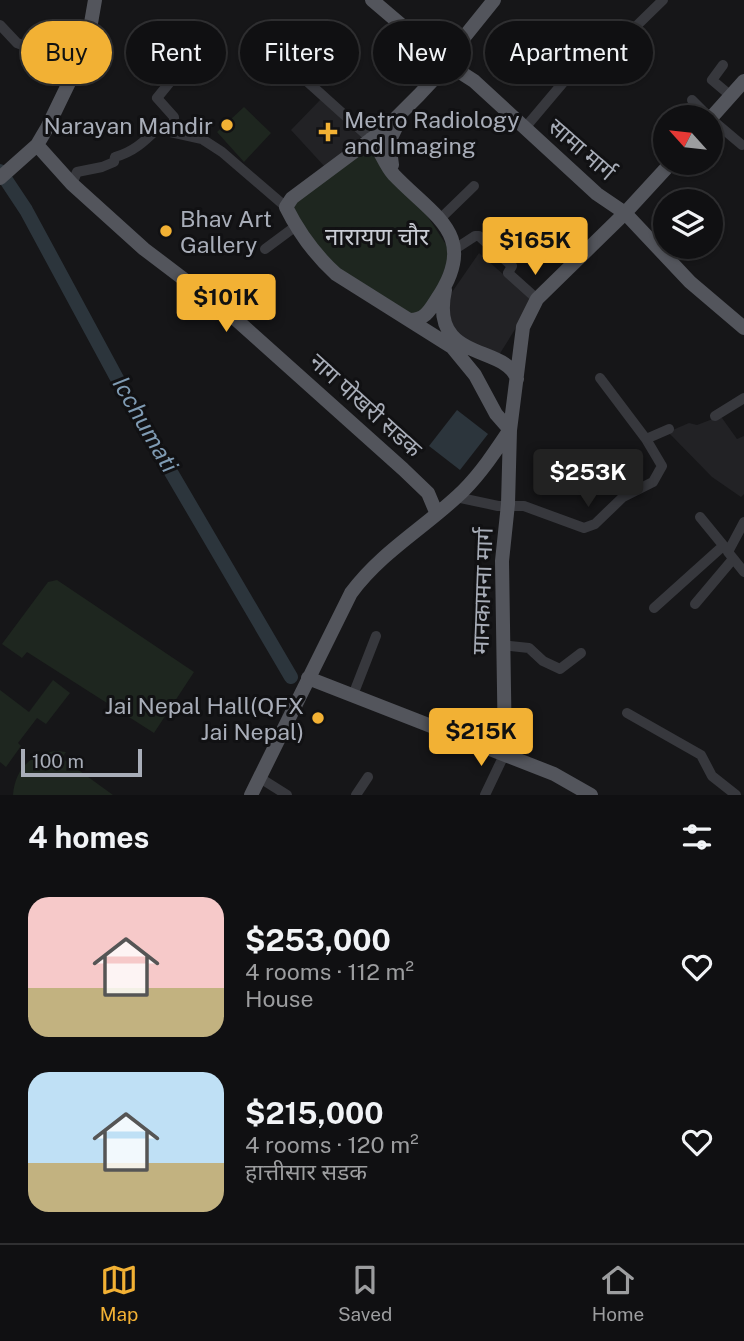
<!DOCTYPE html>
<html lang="en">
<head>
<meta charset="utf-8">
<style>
	:root { --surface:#101012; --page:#1e1e20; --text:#f1f3f6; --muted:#9c9d9f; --line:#303032; --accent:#f2b134 }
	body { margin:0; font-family:"Public Sans","Noto Sans Devanagari",sans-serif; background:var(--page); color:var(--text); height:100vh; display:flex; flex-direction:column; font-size:26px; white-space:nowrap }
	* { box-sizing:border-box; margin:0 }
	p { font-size:23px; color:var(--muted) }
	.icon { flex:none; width:38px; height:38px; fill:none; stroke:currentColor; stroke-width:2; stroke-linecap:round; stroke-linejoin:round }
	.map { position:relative; height:795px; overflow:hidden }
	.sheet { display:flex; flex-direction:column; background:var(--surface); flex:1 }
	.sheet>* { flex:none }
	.hud { position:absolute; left:21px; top:21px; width:704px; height:63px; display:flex; gap:14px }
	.needle { width:46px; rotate:297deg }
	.fabs { position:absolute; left:653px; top:105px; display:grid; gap:14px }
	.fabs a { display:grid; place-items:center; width:70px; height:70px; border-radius:50%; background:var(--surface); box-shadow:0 2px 5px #0004,0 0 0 2px var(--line); font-size:35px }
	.scale { position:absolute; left:21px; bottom:18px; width:121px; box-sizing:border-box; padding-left:7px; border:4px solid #a8adb8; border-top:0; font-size:19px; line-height:24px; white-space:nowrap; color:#a8adb8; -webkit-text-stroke:5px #111113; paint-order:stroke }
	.price { position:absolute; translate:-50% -60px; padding:0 16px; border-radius:7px; background:var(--accent); color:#111; font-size:23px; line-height:46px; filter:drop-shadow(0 2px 4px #0008) }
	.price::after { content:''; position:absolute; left:50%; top:42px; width:21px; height:16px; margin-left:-10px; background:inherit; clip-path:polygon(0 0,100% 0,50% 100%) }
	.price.selected { background:#222; color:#fff }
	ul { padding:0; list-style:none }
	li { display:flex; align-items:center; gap:21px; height:175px; padding:0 28px }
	li span { display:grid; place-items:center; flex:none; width:196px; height:140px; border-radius:21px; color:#555 }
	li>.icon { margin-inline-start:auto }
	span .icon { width:84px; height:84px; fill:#fffc; stroke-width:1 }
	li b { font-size:30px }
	h2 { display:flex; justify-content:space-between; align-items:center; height:84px; padding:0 28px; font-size:30px }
	.pill { padding:0 24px; border-radius:32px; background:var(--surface); box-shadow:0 2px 5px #0004,0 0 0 2px var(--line); font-size:24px; line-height:63px }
	.pill.selected { background:var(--accent); color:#111 }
	.dock { display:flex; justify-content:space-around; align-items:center; height:98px; border-top:2px solid var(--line); background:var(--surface); font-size:19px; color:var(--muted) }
	.dock a { display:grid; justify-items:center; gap:4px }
	.dock .selected { color:var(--accent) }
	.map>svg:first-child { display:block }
	.built { fill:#222225 }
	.green { fill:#1e261f }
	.water { fill:#2c353c }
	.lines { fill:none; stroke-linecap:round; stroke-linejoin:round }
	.river { stroke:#2c353c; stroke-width:14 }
	.minor { stroke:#37383d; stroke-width:10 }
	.major { stroke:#53555c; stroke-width:14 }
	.poi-dot { fill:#f2b134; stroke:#111113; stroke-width:2.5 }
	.labels { text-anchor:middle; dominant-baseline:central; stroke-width:6; stroke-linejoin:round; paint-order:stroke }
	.poi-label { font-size:23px; fill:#a8adb8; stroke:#111113; text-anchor:start }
	.street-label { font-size:23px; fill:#a8adb8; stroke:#111113 }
	.neighbourhood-label { font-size:24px; fill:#c9ccd4; stroke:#111113 }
	.water-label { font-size:24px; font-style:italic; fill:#7f9bb3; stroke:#111113 }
</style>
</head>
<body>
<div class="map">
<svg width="744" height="795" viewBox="0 0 744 795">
	<rect width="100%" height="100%" fill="#161618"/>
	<path class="built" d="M323,97l42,37 -40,33 -34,-37z
		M479,253l51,45 -6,17 -25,40 -42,-20 -10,-26 3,-14z
		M718,417l4,1 15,21 7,-3v58l-3,3 -29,-20 -44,-45 21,-9 8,2z"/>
	<path class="green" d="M244,107l27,26 -27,29 -27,-30z
		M367,146l59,68 21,32 1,15 -17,42 -14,15 -85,-52 -33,-44 -5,-15 1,-4z
		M57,580l137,92 -40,61 -127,-81 -5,6 -20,-14 46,-62z
		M53,680l17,13 -24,31 -9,-6 -19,25 3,3 -15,21 -6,-5v-72l29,22z
		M57,751l9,1 -4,6 51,37h-100c2,-26 18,-42 44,-44z"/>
	<path class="water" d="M457,410l31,24 -28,36 -31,-24z"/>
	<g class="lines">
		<path class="river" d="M0,171l26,39 101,187 164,280"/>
		<path class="minor" d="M0,25l17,18 60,23
			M260,39l111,100
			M723,65l-11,15 19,16
			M692,100l17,17
			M710,118l32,27
			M524,129l70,-83h16l14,-8 39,-38
			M175,132l-1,-15 -17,-19 39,-48
			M72,184l5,-12 25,-5 12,-5 1,-5c18,-5 29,-15 42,-28l45,10 20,13 64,55
			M440,219l34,-33
			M265,249l31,-23
			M455,249l20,-13h4l33,30 -4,7 29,26
			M715,416l29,-18
			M646,439l23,-10
			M456,497l42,9h26l60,22 11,-4 28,-27 30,-15 9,-16 -16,-27 -46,-61
			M700,517l27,33
			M744,522l-16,30 16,20
			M695,604l38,-45
			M654,608l69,-62
			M502,645l27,3 14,13 17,8 21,-16
			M353,695l23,-59
			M627,713l74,42 11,21 24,19
			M260,778l27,17
			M356,795l12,-18
			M485,795l20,-42"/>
		<path class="major" d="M372,0l74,63 28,18 123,113 28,19 65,69 54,46
			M494,0l-37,46 -24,34 -14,15 -33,33 -94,70 -6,9c13,26 29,48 50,67l116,73 23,28 21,39 14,16
			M710,119l34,-38
			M371,139c10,11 13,25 23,36 40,42 86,60 43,124 -7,11 -12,21 -27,21
			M37,145l35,39 72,65 87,66 172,154 25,24 8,19
			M392,165l-3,-23 10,-21
			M0,178l37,-33 10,-17 30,-62 14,-43 4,-23
			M445,290c-16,73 61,54 72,89
			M308,678l246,96 37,21
			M505,753l-3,-192 6,-57 2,-74 13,-103 14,-28 88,-86 46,-50
			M251,795l100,-202c31,-42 75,-66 112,-102 18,-18 32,-39 46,-60"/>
	</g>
	<g class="poi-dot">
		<circle cx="227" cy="125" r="7"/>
		<path d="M324.5 121.5h7v7h7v7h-7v7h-7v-7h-7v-7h7z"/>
		<circle cx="166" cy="231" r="7"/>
		<circle cx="318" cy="718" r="7"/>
	</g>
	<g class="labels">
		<g class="poi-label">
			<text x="344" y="119">Metro Radiology<tspan x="344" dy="26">and Imaging</tspan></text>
			<text x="213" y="125" text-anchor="end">Narayan Mandir</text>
			<text x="180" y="218">Bhav Art<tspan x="180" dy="26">Gallery</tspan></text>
			<text x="304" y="705" text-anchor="end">Jai Nepal Hall(QFX<tspan x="304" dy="26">Jai Nepal)</tspan></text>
		</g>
		<g class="street-label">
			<text transform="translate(582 149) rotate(41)">सामा मार्ग</text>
			<text transform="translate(366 405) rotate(42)">नाग पोखरी सडक</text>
			<text transform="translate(482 591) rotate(-88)">मानकामना मार्ग</text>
		</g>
		<g class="neighbourhood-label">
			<text x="377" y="236">नारायण चौर</text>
		</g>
		<g class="water-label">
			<text transform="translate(146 424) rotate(60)">Icchumati</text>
		</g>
	</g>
</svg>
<div class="fabs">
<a><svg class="needle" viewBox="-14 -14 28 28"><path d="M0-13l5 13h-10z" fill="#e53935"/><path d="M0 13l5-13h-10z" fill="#9c9d9f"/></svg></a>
<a><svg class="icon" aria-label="layers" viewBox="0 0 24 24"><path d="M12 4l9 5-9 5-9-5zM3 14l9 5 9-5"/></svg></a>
</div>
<div class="scale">100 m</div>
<b class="price" style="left:535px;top:277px">$165K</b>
<b class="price" style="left:226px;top:334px">$101K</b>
<b class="price selected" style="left:588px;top:509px">$253K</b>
<b class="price" style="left:481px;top:768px">$215K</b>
<div class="hud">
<a class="pill selected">Buy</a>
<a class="pill">Rent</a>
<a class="pill">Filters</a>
<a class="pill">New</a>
<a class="pill">Apartment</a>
</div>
</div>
<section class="sheet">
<h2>4 homes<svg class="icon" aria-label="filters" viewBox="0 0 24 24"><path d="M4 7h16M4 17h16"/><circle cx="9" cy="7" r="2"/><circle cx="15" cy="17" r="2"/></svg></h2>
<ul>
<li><span style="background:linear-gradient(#f6c9c9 65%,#c2b280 0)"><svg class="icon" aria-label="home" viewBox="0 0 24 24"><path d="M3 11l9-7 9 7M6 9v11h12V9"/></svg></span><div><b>$253,000</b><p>4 rooms · 112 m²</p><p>House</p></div><svg class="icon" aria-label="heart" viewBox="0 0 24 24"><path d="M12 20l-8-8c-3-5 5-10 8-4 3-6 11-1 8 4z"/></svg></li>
<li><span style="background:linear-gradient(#bfe0f5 65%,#c2b280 0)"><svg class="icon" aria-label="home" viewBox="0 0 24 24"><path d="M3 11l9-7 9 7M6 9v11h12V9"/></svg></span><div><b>$215,000</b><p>4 rooms · 120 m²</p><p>हात्तीसार सडक</p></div><svg class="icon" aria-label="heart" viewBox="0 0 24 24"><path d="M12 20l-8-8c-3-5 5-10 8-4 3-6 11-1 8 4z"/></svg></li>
</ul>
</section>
<nav class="dock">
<a class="selected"><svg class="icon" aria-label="map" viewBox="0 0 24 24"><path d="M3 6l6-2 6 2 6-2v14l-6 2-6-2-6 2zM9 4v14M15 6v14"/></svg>Map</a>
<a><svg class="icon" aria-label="saved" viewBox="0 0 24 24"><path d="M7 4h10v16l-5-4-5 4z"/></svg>Saved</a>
<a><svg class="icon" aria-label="home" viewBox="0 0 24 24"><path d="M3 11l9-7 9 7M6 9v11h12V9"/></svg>Home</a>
</nav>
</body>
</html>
